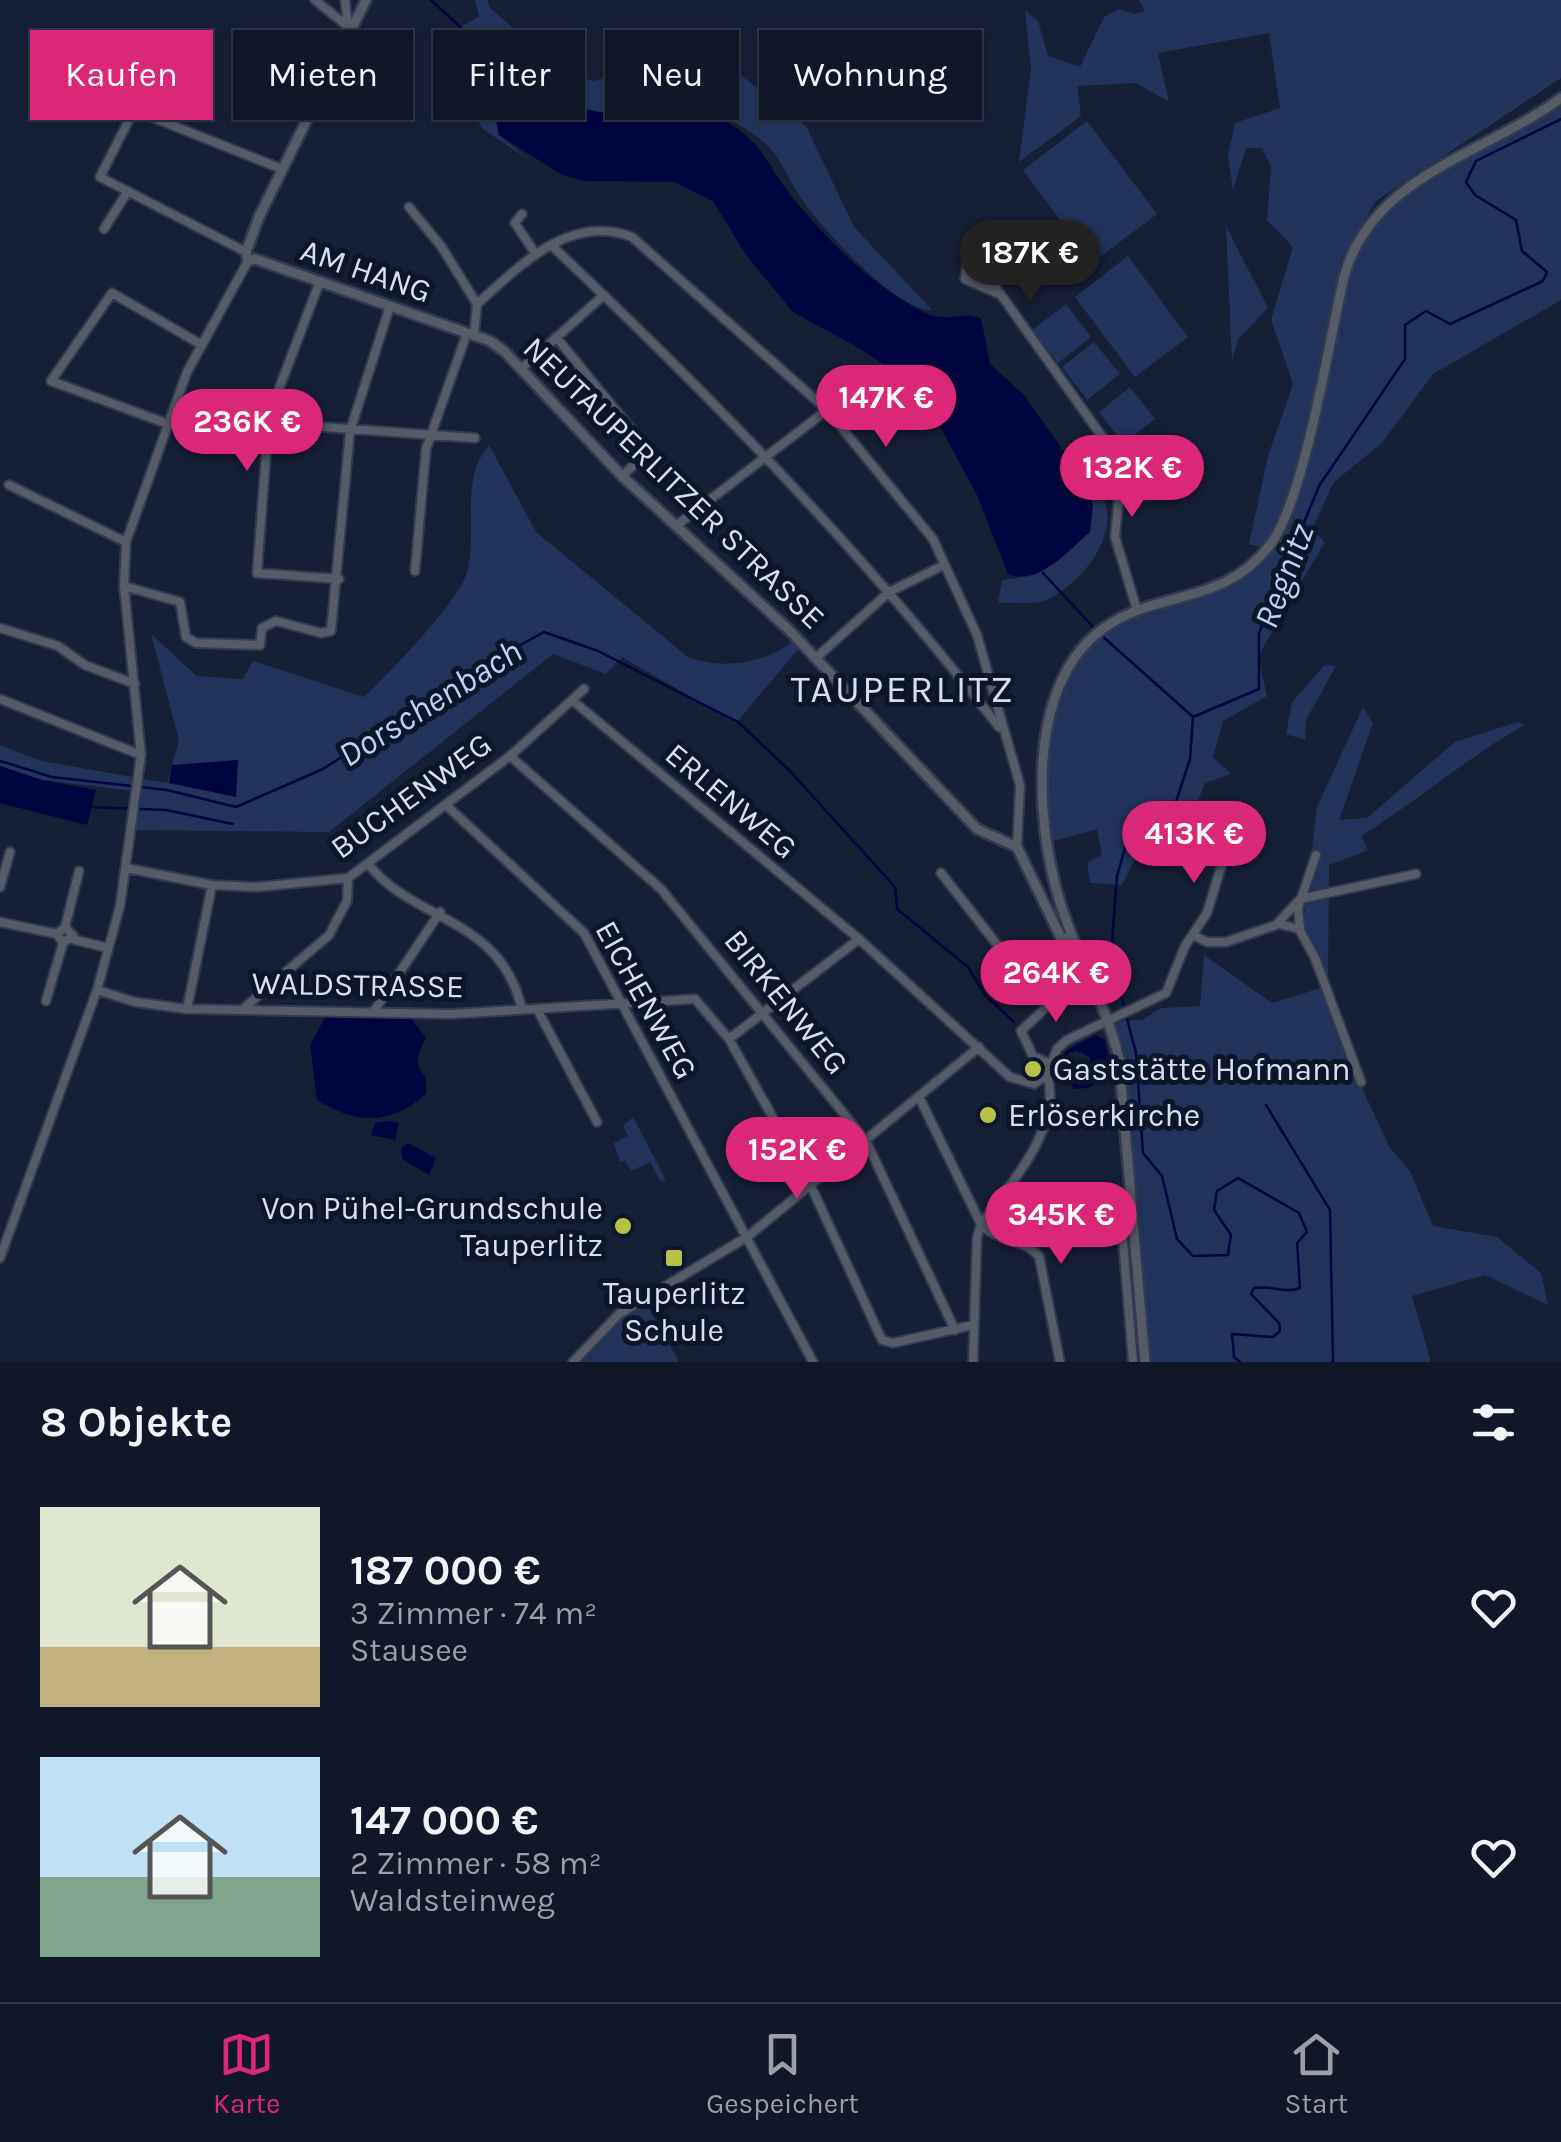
<!DOCTYPE html>
<html lang="de">
<head>
<meta charset="utf-8">
<style>
	:root { --surface:#101728; --page:#1e2434; --text:#f1f3f6; --muted:#9c9fa8; --line:#303645; --accent:#db2777 }
	body { margin:0; font-family:Karla,sans-serif; background:var(--page); color:var(--text); height:100vh; display:flex; flex-direction:column; font-size:38px; white-space:nowrap }
	* { box-sizing:border-box; margin:0 }
	p { font-size:32px; color:var(--muted) }
	.icon { flex:none; width:55px; height:55px; fill:none; stroke:currentColor; stroke-width:2; stroke-linecap:round; stroke-linejoin:round }
	.map { position:relative; height:1362px; overflow:hidden }
	.details { display:flex; flex-direction:column; background:var(--surface); flex:1 }
	.details>* { flex:none }
	.hud { position:absolute; left:30px; top:30px; width:1000px; height:90px; display:flex; gap:20px }
	.price { position:absolute; translate:-50% -85px; padding:0 22px; border-radius:35px; background:var(--accent); color:#fff; font-size:32px; line-height:65px; filter:drop-shadow(0 2px 5px #0008) }
	.price::after { content:''; position:absolute; left:50%; top:60px; width:30px; height:22px; margin-left:-15px; background:inherit; clip-path:polygon(0 0,100% 0,50% 100%) }
	.price.selected { background:#222; color:#fff }
	ul { padding:0; list-style:none }
	li { display:flex; align-items:center; gap:30px; height:250px; padding:0 40px }
	li span { display:grid; place-items:center; flex:none; width:280px; height:200px; border-radius:0px; color:#555 }
	li>.icon { margin-inline-start:auto }
	span .icon { width:120px; height:120px; fill:#fffc; stroke-width:1 }
	li b { font-size:42px }
	h2 { display:flex; justify-content:space-between; align-items:center; height:120px; padding:0 40px; font-size:42px }
	.pill { padding:0 35px; border-radius:0px; background:var(--surface); box-shadow:0 2px 8px #0004,0 0 0 2px var(--line); font-size:35px; line-height:90px }
	.pill.selected { background:var(--accent); color:#fff }
	.menu { display:flex; justify-content:space-around; align-items:center; height:140px; border-top:2px solid var(--line); background:var(--surface); font-size:28px; color:var(--muted) }
	.menu a { display:grid; justify-items:center; gap:5px }
	.menu .selected { color:var(--accent) }
	.map>svg:first-child { display:block }
	.green { fill:#21335b }
	.water { fill:#00053f; fill-rule:evenodd }
	.lines { fill:none; stroke-linecap:round; stroke-linejoin:round }
	.stream { stroke:#00053f; stroke-width:2.5 }
	.minor-casing { stroke:#303a50; stroke-width:12 }
	.tertiary-casing { stroke:#303a50; stroke-width:14 }
	.minor { stroke:#555b67; stroke-width:8 }
	.tertiary { stroke:#555b67; stroke-width:9 }
	.poi-dot { fill:#b7c148; stroke:#0c162b; stroke-width:4 }
	.labels { text-anchor:middle; dominant-baseline:central; stroke-width:10; stroke-linejoin:round; paint-order:stroke }
	.street-label { font-size:32px; fill:#d8e0ef; stroke:#0c162b }
	.poi-label { font-size:32px; fill:#d8e0ef; stroke:#0c162b; text-anchor:start }
	.water-label { font-size:35px; font-style:italic; fill:#bed1f5; stroke:#0c162b }
	.quarter-label { font-size:38px; letter-spacing:2.5px; fill:#d8e0ef; stroke:#0c162b }
</style>
</head>
<body>
<div class="map">
<svg width="1561" height="1362" viewBox="0 0 1561 1362">
	<rect width="100%" height="100%" fill="#151f36"/>
	<path class="green" d="M475,0h12l3,8 78,67 26,6 82,-22 53,7 77,60 48,101 78,83c-36,1 -109,-81 -129,-109 -12,-17 -20,-39 -34,-54 -16,-17 -46,-31 -67,-39l-3,-16 -19,13 -80,7 -27,-7 -42,-28 -8,8 5,14 -6,7 -15,4 -8,25 33,27 -49,-33 -34,-49 3,-49 27,-14z
		M1139,0h422v78l-185,123 -34,58 -34,161 4,10c14,-59 24,-148 56,-200 29,-45 144,-96 193,-124v194l-128,74 -51,69 -48,39 -22,47 13,13 -67,114 9,40 -44,25 -10,36 18,17 -26,9 -19,47 -37,1 -27,54 -32,-2 -3,-21 15,-7 -5,-26 -47,13c-7,-71 -21,-176 55,-218 17,-9 40,-13 59,-19 36,-12 73,-26 98,-57l-13,-4 19,-88 25,-72 -22,-64 22,-73 -26,-27 4,-53 -9,-19h-16l-13,42 -5,-35 7,-32 45,-15 -11,-75 -111,20 11,49 -33,-19 -59,3 4,30 -62,46 12,-93 -6,-59 13,11 10,35 32,11 24,-50 15,-8 15,5 11,-3z
		M1087,121l70,93 -65,49 -69,-93z
		M1226,226l42,82 -30,31 -6,22z
		M1128,256l60,81 -53,40 -60,-80z
		M1066,304l25,33 -33,26 -26,-33z
		M1094,342l26,32 -33,26 -25,-33z
		M1130,387l25,32 -32,25 -24,-32z
		M489,445l47,87 152,125c33,13 79,7 107,-18l6,7 -65,77 -114,-66 -16,17 -53,-20 -224,178 -201,-2 5,-39 -91,-11 -42,-14v-21l42,16 125,22 12,-43 -28,-106 46,42 46,3 10,-18 111,36c24,-23 95,-95 103,-125 11,-43 -8,-92 22,-127z
		M1159,452l21,16 -2,14 -33,-20z
		M1082,477c56,31 9,103 -36,123 -12,5 -34,2 -48,3l4,-23 16,-2 70,-92z
		M1325,665l11,1 -30,54 -1,20 -19,-6 6,-32z
		M1363,707l10,16 -34,97 28,-2 88,-76 63,-20 6,3c-57,33 -107,76 -163,111l7,14 -39,15 -1,120 -3,2 36,99 29,62 20,23 23,55 64,11 44,36 7,32 -63,-30 -73,21 19,66h-282l-34,-341 27,-1 19,-12 39,-2 4,-51 68,48 52,-16 -21,-61 14,-119z
		M633,1117l33,63 -5,2 -11,-20 -19,9 -6,-11 -5,2 -6,-19 14,-7 -5,-10z
		M646,1302l33,60h-100l39,-42z"/>
	<path class="water" d="M531,77c21,16 41,32 68,35 36,4 79,-14 114,3 51,23 52,50 83,87 36,43 77,84 127,110 23,12 37,-1 58,6l9,46 34,31 64,91 5,19 -3,27c-21,18 -52,55 -82,42l-31,-79 -57,-105 -61,-42 -66,-36 -47,-57 -33,-54 -39,-19 -90,-1 -22,-6 -63,-40 -3,-15 32,-21 -5,-14z
		M238,760l-2,37 -67,-14 3,-18z
		M0,766l42,14 54,10 -9,35 -87,-22z
		M327,1014l82,2 17,22c-8,16 -14,25 0,40v16c-36,31 -68,31 -109,6l-7,-55z
		M1096,1035l9,5 5,26 -4,12 -19,10 -13,1c-25,-35 -11,-38 22,-54zM1077,1051l13,6 1,12 -11,9 -10,-2 -5,-13 4,-10z
		M389,1121l10,2 -4,17 -24,-5 4,-12z
		M408,1143l28,15 -7,17 -27,-16 -1,-10z"/>
	<g class="lines">
		<path class="stream" d="M431,0l95,87
			M1043,573l52,56
			M1101,635l91,81
			M0,761l52,16 115,13 69,17 87,-38 152,-99 69,-38 54,19 140,71 51,48 106,117 2,22 71,58 17,28 29,27
			M89,807l77,3 67,14
			M1266,1105l64,105 3,152
			M1240,1362l-6,-5 -2,-23 41,3 7,-6 -1,-8 -28,-29 3,-6c16,-3 31,6 46,0l-3,-45 10,-11 -8,-19 -61,-35 -21,13 -3,19 17,25 -3,20 -35,1 -16,-17 -15,-63 -19,-23 -7,-100 -25,-96 6,-81 13,-45 42,-17 18,-55 3,-42 66,-28v-56l60,-147 86,-127v-34l21,-14 24,13 93,-43 4,-9 -25,-21 -6,-31 -41,-25 -9,-13 10,-21 85,-42"/>
		<defs>
			<path id="minor" d="M315,0l36,29
				M345,0l3,26
				M409,207l32,39 36,58
				M522,214l-7,9 20,30
				M104,229l22,-35
				M551,245c160,151 313,308 448,482
				M246,252l-146,-75 34,-67 148,59
				M320,281l-51,134 -12,158 82,6
				M997,293l-32,-14 2,-14 12,-1 139,195 3,16 -6,62 22,73
				M474,335l3,-31c43,-38 92,-91 155,-67l195,173 106,129 44,96 43,150 -3,62
				M556,337l93,114 -27,25
				M521,369l83,-74
				M171,416l304,22
				M168,424l-117,-43 61,-88 90,52
				M9,485l117,57
				M677,525l150,-115
				M415,571l11,-122 41,-116
				M124,586l56,16 6,35 10,6 64,2 2,-17 14,-7 45,12 10,-2 19,-200 40,-125
				M0,628l58,18 27,19 50,19
				M816,658l73,-66 53,-26
				M0,699l141,56
				M572,700l287,239 151,138 24,7 13,-10
				M510,756l151,133 205,252 89,189
				M446,805l138,128 229,429
				M369,865c45,57 133,52 153,145
				M126,868l86,17 45,2 91,-9 162,-122 74,-67
				M941,873l87,111 20,4 41,-11
				M0,887l10,-35
				M0,922l57,12 6,9 10,-8 -8,-8 -8,7
				M1280,924l19,5 16,29 46,124
				M65,927l14,-56
				M1300,928l-2,-20 18,-53
				M1193,935l14,7h19l50,-17 24,-26 116,-25
				M72,939l36,9
				M97,990l38,12 52,7 264,5 244,-15 34,40 81,145 72,156 11,3 80,-18
				M46,1001l17,-58
				M244,1008l85,-73 18,-34 1,-23
				M187,1009l25,-124
				M537,1009l60,113
				M374,1011l66,-99
				M729,1039l130,-100
				M1052,1065l-19,-9 -12,-25 49,-46
				M1047,1074l10,-25 10,-9 99,-47 19,-47 22,-33 18,-59
				M920,1099l61,125c16,18 41,14 58,32l21,106
				M1132,1216l-10,13 11,133
				M0,1258l97,-268 23,-84 21,-151 -17,-169 2,-44 61,-170 61,-111
				M573,1362l46,-48 128,-77 232,-190
				M973,1362l4,-124 4,-14c29,-41 82,-95 66,-150"/>
			<path id="tertiary" d="M366,0l-107,217 -13,35 2,9 7,-2 235,82 14,10 118,125 167,154 188,199 40,18 44,91h11
				M1145,1362l-26,-304c-13,-54 -43,-103 -59,-156 -26,-83 -34,-226 50,-278 54,-34 115,-20 160,-79 35,-46 59,-205 74,-268 28,-102 140,-122 217,-179"/>
		</defs>
		<use href="#minor" class="minor-casing"/>
		<use href="#tertiary" class="tertiary-casing"/>
		<use href="#minor" class="minor"/>
		<use href="#tertiary" class="tertiary"/>
	</g>
	<g class="poi-dot">
		<circle cx="1033" cy="1069" r="10"/>
		<circle cx="988" cy="1115" r="10"/>
		<circle cx="623" cy="1226" r="10"/>
		<rect x="664" y="1248" width="20" height="20" rx="5"/>
	</g>
	<g class="labels">
		<g class="street-label">
			<text transform="translate(366 271) rotate(19)">AM HANG</text>
			<text transform="translate(674 483) rotate(44)">NEUTAUPERLITZER STRASSE</text>
			<text transform="translate(411 796) rotate(-36)">BUCHENWEG</text>
			<text transform="translate(731 801) rotate(40)">ERLENWEG</text>
			<text transform="translate(358 985) rotate(1)">WALDSTRASSE</text>
			<text transform="translate(646 1000) rotate(61)">EICHENWEG</text>
			<text transform="translate(786 1002) rotate(51)">BIRKENWEG</text>
		</g>
		<g class="poi-label">
			<text x="1053" y="1069">Gaststätte Hofmann</text>
			<text x="1008" y="1115">Erlöserkirche</text>
			<text x="603" y="1208" text-anchor="end">Von Pühel-Grundschule<tspan x="603" dy="37">Tauperlitz</tspan></text>
			<text x="674" y="1293" text-anchor="middle">Tauperlitz<tspan x="674" dy="37">Schule</tspan></text>
		</g>
		<g class="water-label">
			<text transform="translate(1284 576) rotate(-69)">Regnitz</text>
			<text transform="translate(430 703) rotate(-32)">Dorschenbach</text>
		</g>
		<g class="quarter-label">
			<text x="903" y="689">TAUPERLITZ</text>
		</g>
	</g>
</svg>
<b class="price selected" style="left:1030px;top:305px">187K €</b>
<b class="price" style="left:886px;top:450px">147K €</b>
<b class="price" style="left:247px;top:474px">236K €</b>
<b class="price" style="left:1132px;top:520px">132K €</b>
<b class="price" style="left:1194px;top:886px">413K €</b>
<b class="price" style="left:1056px;top:1025px">264K €</b>
<b class="price" style="left:797px;top:1202px">152K €</b>
<b class="price" style="left:1061px;top:1267px">345K €</b>
<div class="hud">
<a class="pill selected">Kaufen</a>
<a class="pill">Mieten</a>
<a class="pill">Filter</a>
<a class="pill">Neu</a>
<a class="pill">Wohnung</a>
</div>
</div>
<section class="details">
<h2>8 Objekte<svg class="icon" aria-label="filters" viewBox="0 0 24 24"><path d="M4 7h16M4 17h16"/><circle cx="9" cy="7" r="2"/><circle cx="15" cy="17" r="2"/></svg></h2>
<ul>
<li><span style="background:linear-gradient(#dfe7d0 70%,#c2b280 0)"><svg class="icon" aria-label="home" viewBox="0 0 24 24"><path d="M3 11l9-7 9 7M6 9v11h12V9"/></svg></span><div><b>187 000 €</b><p>3 Zimmer · 74 m²</p><p>Stausee</p></div><svg class="icon" aria-label="heart" viewBox="0 0 24 24"><path d="M12 20l-8-8c-3-5 5-10 8-4 3-6 11-1 8 4z"/></svg></li>
<li><span style="background:linear-gradient(#bfe0f5 60%,#7fa58c 0)"><svg class="icon" aria-label="home" viewBox="0 0 24 24"><path d="M3 11l9-7 9 7M6 9v11h12V9"/></svg></span><div><b>147 000 €</b><p>2 Zimmer · 58 m²</p><p>Waldsteinweg</p></div><svg class="icon" aria-label="heart" viewBox="0 0 24 24"><path d="M12 20l-8-8c-3-5 5-10 8-4 3-6 11-1 8 4z"/></svg></li>
</ul>
</section>
<nav class="menu">
<a class="selected"><svg class="icon" aria-label="map" viewBox="0 0 24 24"><path d="M3 6l6-2 6 2 6-2v14l-6 2-6-2-6 2zM9 4v14M15 6v14"/></svg>Karte</a>
<a><svg class="icon" aria-label="saved" viewBox="0 0 24 24"><path d="M7 4h10v16l-5-4-5 4z"/></svg>Gespeichert</a>
<a><svg class="icon" aria-label="home" viewBox="0 0 24 24"><path d="M3 11l9-7 9 7M6 9v11h12V9"/></svg>Start</a>
</nav>
</body>
</html>
